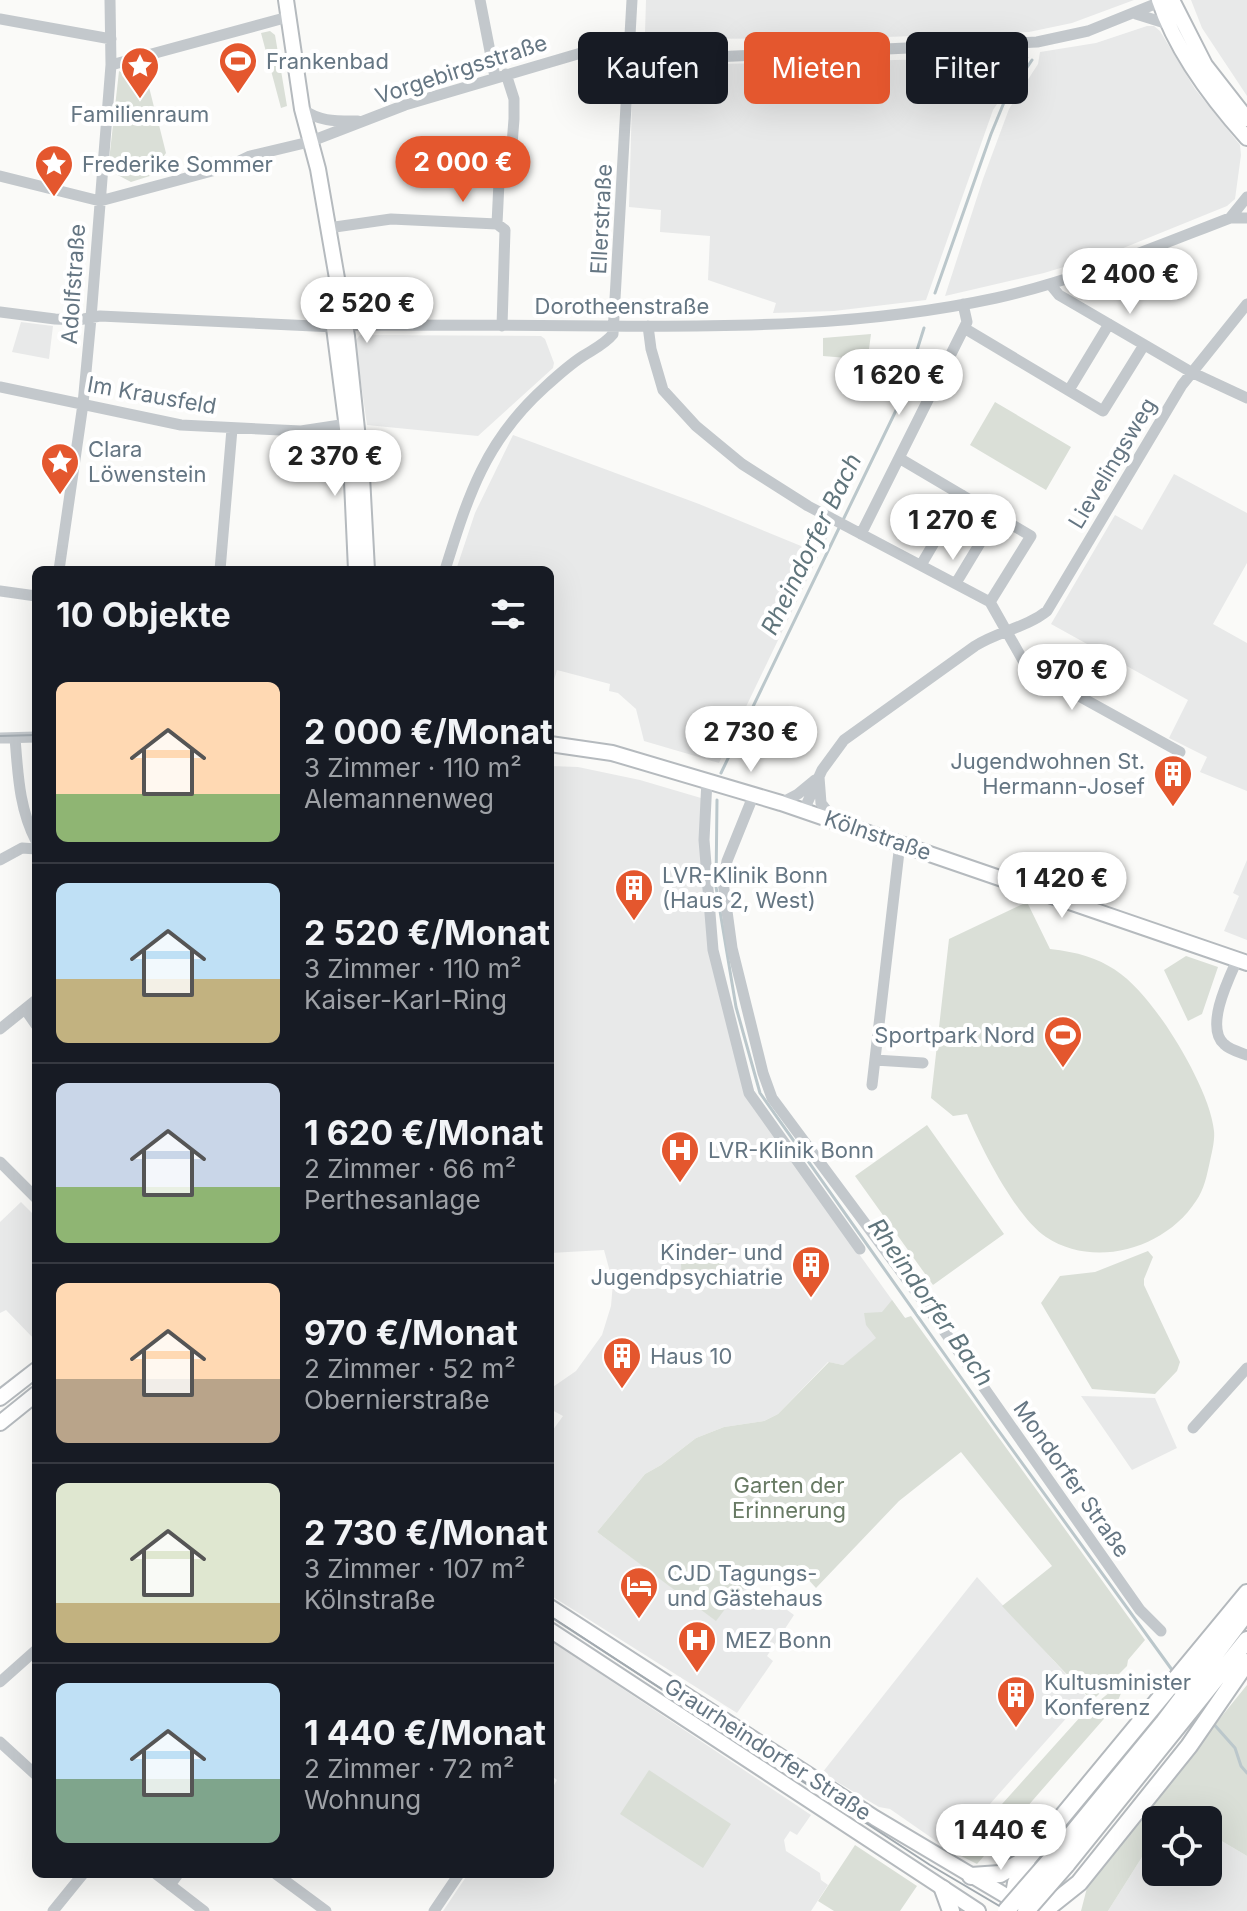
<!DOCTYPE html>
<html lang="de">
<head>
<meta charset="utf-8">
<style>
	:root { --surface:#171b24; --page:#20242c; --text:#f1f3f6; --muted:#9ea1a6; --line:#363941; --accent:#e4572e }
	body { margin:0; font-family:Inter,sans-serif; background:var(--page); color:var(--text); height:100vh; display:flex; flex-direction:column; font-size:30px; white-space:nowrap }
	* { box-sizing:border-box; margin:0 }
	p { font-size:26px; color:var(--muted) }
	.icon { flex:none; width:44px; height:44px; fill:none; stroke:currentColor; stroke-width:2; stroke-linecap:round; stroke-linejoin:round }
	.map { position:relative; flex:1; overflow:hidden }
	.details { position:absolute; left:32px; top:566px; width:522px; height:1312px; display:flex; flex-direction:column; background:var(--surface); border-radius:12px; box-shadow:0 8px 32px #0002 }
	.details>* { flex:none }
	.top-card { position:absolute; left:578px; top:32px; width:548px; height:72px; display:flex; gap:16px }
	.tools { position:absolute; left:1142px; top:1806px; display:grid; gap:16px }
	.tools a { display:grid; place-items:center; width:80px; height:80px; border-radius:12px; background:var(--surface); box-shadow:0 8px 32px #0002; font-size:40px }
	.price { position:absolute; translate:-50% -68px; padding:0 18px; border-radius:28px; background:#fff; color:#222; font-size:26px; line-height:52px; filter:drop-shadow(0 2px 4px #0008) }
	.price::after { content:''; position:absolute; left:50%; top:48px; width:24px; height:18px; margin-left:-12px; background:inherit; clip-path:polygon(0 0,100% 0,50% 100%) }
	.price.current { background:var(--accent); color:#fff }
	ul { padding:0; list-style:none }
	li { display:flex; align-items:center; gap:24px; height:200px; padding:0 24px }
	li+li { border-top:2px solid var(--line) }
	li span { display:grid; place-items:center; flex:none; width:224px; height:160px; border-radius:12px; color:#555 }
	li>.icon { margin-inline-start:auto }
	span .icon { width:96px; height:96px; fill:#fffc; stroke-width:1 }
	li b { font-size:34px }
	h2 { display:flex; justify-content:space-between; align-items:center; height:96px; padding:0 24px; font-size:34px }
	.chip { padding:0 28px; border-radius:12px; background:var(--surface); box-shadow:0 8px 32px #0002; font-size:28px; line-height:72px }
	.chip.current { background:var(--accent); color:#fff }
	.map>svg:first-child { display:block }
	.built { fill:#e8e9e9 }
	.green { fill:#dadfd7 }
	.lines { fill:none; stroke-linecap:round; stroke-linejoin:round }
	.stream { stroke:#bbc7cb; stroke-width:3 }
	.major-casing { stroke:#b5babe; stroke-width:18 }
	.highway-casing { stroke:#b4b9bd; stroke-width:20 }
	.minor { stroke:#c3c8cc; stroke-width:11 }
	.major { stroke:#fff; stroke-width:14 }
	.highway { stroke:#fff; stroke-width:16 }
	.tram { stroke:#a2aab0; stroke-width:2 }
	.highway-bridge-casing { stroke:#b4b9bd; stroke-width:20; stroke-linecap:butt }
	.highway-bridge { stroke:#fff; stroke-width:16 }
	.labels { text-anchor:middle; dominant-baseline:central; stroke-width:8; stroke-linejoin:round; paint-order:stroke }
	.poi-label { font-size:22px; fill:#657683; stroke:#fff; text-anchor:start }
	.street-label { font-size:22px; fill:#657683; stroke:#fff }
	.park-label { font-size:22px; fill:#687a64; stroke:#fff }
	.water-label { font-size:24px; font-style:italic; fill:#60757c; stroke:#fff }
</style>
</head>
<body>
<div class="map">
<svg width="1247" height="1911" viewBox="0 0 1247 1911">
	<rect width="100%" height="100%" fill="#fafaf8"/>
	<path class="built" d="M646,0h488l-62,23 -43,9 -173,6 -183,1 -28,-6z
		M1191,0h56v96l-45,-68z
		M1147,26h7l6,5 35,58 45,56 1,10 -6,44 -8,7 -111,45 -72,22 -99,23 38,-117 26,-70 29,-45 2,-12 56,-9z
		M1029,57l-36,53 -67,190 -92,11 -61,2 3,-10 -68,-23 2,-44 -50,-4 1,-22 -32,-3 4,-141z
		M21,322l32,4 -4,33 -37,-7z
		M360,335l181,1 4,3 9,24 -1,5 -75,68 -111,-11 -12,-84z
		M513,435l186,69 102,42 11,-22 18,8 -111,231 -75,-22 -8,-32 -18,-16 -9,-2 1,-7 -53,-14 -7,23v-123h-94l19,-57z
		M1174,474l73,39v50l-34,61 34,19v148l-47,-19 7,-15 -38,-19 19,-38 -137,-76 64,-109 27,15z
		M550,766l28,1 62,13 61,18 5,123 56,198 143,199 -62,47 -15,-3 -50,52 -14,7 -40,6 -28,11 -35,27 -16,9 -48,58 119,88 22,-28 14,-8 42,31 -27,41 6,5 -36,52 -187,-118v-161l13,-18 -13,-7v-20l26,-18 26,-36 9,-29 2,-23 -9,-33 -54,3z
		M1247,860v80l-23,-9 15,-35 -6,-3z
		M21,1202l15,15v124l-30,-31 -6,3v-91z
		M1081,1396l74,2 22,50 -45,22z
		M977,1577l109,119 -137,154 -59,-41 -11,-2 -57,-34z
		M550,1640l261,175 -14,20 -7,-4 -6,9 2,11 34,22 1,7 7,5 -17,26h-368l25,-37h82v-82l7,-12 -7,-5z
		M1208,1833l39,23v55h-139l48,-76v37h52z"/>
	<path class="green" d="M270,31l5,4 12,71 -6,2 -20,-75z
		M119,71l13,7 14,-3 10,40 -5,2 1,5 6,-1 8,32 -8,11 -2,10 -25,8 -23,-12z
		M871,334l-2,15 -10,10 -36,-3v-18z
		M995,402l76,45 -25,43 -76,-45z
		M1027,902l23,47c57,6 81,27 113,72 19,27 48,78 51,110 1,9 -2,21 -4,30 -3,14 -6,29 -14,40 -31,48 -102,68 -150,36 -30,-20 -65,-89 -79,-123l-14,2 -22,-18 18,-159z
		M1186,956l32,11 -16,47 -14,7 -24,-51z
		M927,1125l77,109 -71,51 -78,-109z
		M722,1243l3,36 -43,3 -2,-36z
		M1148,1251l5,6 -9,22v6l36,77 -3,9 -22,23 -63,-5 -51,-86 19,-27 35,-4z
		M892,1300l13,18 6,-2 234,324 -17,20 -1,6 -35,35 -90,-95 50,-40 -91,-114 -62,49 -83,87 -10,-11 -54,7 -14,8 -22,29 -119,-89 48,-58 16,-9 35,-27 28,-11 40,-6 14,-7 51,-52 14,3 33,-27 -10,-13 -2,-12 18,-1z
		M1247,1685v171l-39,-23v-13h-21l-15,-9 -6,9h-10v15l-48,76h-27l8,-31z
		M1116,1687l6,4 -6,14 -139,159 -20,-10 125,-139z
		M649,1770l82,54 -28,44 -83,-54z
		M855,1845l62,41 -17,25h-66l-16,-10z"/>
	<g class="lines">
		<path class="stream" d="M935,293l56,-159 14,-34 27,-40
			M843,520l59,-122 22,-70
			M721,773l119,-247
			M717,800l-1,87 20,120 24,86 233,330 182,251
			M1211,1721l24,27 6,18 6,7"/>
		<defs>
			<path id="major" d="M286,0l16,109 16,60 29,167 15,140 5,94
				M1159,0c17,51 52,98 88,138
				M1172,0l33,65 42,54
				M332,312l19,147 5,111
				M550,744l62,9 169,50 466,160
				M0,1398l36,-28
				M0,1423l36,-29
				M550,1607l325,211 138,82v11
				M550,1630l428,281"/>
			<path id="highway" d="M1053,1857l111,-135 83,-110
				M1066,1865l181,-225
				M971,1876l29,-2 28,-16 219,-265
				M943,1889l8,22
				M1013,1900l3,-17 11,-23
				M1037,1911l8,-1 34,-27 110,-137 58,-84"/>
		</defs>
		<use href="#major" class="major-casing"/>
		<use href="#highway" class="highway-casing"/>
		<path class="minor" d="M480,0l15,77
			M1136,14l32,10
			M0,19l111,20
			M111,65l177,-48
			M629,81l12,-16 33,-10
			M302,109c18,13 34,12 56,12
			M0,176l100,25 127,-34 23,-11 59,-14 96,-37 193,-57 10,-2 67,9 38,2 324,-15 51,-11 77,-31
			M1230,218l17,-21
			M328,228l63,-9 106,5
			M1050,284l9,11 132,77 56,26
			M0,312l55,7 23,1 22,-4 235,11 22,-2c82,0 165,0 247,1 132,1 262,0 392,-28 81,-18 156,-50 234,-80h17
			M502,326l3,-96 -8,-6 2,-42 11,-12 4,-51v-20l-8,-25
			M648,326l3,23 12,41 33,36 46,38 66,42 182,96 35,62 5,5 150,83
			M964,328l139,83 41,-66
			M0,387l181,38 120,6 46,-7
			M1069,390l40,-66
			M899,458l132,78 -41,66
			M861,534l106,-212 -4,-18
			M921,565l41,-70
			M59,570l24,-166 8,-86 20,-253 -1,-65
			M220,570l12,-141
			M445,570c23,-74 40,-129 100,-183 12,-11 24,-22 38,-31 11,-7 22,-12 30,-22l19,-334
			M956,583l41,-68
			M0,591l36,5
			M0,738l36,-1
			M15,738c3,36 4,70 21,103
			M819,777l2,26 12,16
			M707,780l-3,60 9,110 36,143 111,156
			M754,794l-27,67 -4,21 9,66 31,125 9,25 156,210 212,302 21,21
			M781,803l17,-9 17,-14
			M804,810l18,-40 22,-30 131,-94c23,-15 51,-18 72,-35l135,-226 65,-81
			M0,860l22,-12 14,1
			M1237,960c-9,20 -32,67 -13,84 6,6 15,8 23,11
			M25,1009l11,16
			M0,1029l36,-29
			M875,1060l48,3
			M872,1085l28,-242
			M0,1162l36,36
			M1193,1428l54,-60
			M0,1682l36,-32
			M0,1742l36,33
			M156,1874l48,37
			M276,1874l50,37
			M170,1885l8,-11
			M53,1911l30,-37
			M434,1911l25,-37"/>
		<use href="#major" class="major"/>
		<use href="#highway" class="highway"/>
		<path class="tram" d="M0,736l36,-1
			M550,1616l380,249 78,46"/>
		<defs>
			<path id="highway-bridge" d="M1006,1911l47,-54
				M1026,1911l40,-46"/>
		</defs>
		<use href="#highway-bridge" class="highway-bridge-casing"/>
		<use href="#highway-bridge" class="highway-bridge"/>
	</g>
	<defs>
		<symbol id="stadium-pin" viewBox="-11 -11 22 30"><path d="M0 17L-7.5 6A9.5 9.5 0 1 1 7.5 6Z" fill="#e4572e" stroke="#fff"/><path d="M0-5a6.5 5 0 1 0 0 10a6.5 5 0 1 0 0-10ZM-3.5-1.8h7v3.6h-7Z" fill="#fff"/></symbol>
		<symbol id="sight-pin" viewBox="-11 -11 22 30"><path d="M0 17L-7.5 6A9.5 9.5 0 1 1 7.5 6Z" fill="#e4572e" stroke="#fff"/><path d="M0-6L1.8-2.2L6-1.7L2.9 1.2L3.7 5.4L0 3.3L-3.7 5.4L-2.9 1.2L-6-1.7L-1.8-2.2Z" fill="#fff"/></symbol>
		<symbol id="building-pin" viewBox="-11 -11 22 30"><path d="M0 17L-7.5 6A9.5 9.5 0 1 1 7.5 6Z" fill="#e4572e" stroke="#fff"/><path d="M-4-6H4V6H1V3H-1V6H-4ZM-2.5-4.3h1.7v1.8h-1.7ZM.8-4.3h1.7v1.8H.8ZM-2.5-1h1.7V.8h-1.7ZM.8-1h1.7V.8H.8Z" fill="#fff"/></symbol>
		<symbol id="hospital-pin" viewBox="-11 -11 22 30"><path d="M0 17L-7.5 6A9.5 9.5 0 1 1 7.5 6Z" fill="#e4572e" stroke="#fff"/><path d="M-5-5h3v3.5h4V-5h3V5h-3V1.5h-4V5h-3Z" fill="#fff"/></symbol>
		<symbol id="hotel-pin" viewBox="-11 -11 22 30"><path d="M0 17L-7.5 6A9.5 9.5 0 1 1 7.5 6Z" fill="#e4572e" stroke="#fff"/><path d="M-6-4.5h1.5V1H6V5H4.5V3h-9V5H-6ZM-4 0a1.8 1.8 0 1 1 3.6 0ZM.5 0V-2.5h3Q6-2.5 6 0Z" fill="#fff"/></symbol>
	</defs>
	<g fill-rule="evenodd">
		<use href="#stadium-pin" x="216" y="39" width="44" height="60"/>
		<use href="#sight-pin" x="118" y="44" width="44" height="60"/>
		<use href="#sight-pin" x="32" y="142" width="44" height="60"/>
		<use href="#sight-pin" x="38" y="440" width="44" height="60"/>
		<use href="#building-pin" x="1151" y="752" width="44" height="60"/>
		<use href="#building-pin" x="612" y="866" width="44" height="60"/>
		<use href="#stadium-pin" x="1041" y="1013" width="44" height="60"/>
		<use href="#hospital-pin" x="658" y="1128" width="44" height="60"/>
		<use href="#building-pin" x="789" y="1243" width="44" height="60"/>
		<use href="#building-pin" x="600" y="1334" width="44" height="60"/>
		<use href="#hotel-pin" x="617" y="1564" width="44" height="60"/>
		<use href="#hospital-pin" x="675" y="1618" width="44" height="60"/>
		<use href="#building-pin" x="994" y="1673" width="44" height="60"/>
	</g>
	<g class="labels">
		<g class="poi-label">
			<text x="266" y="61">Frankenbad</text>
			<text x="140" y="114" text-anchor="middle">Familienraum</text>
			<text x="82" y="164">Frederike Sommer</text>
			<text x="88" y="449">Clara<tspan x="88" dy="25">Löwenstein</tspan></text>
			<text x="1145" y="761" text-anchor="end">Jugendwohnen St.<tspan x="1145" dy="25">Hermann-Josef</tspan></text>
			<text x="662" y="875">LVR-Klinik Bonn<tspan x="662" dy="25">(Haus 2, West)</tspan></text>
			<text x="1035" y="1035" text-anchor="end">Sportpark Nord</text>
			<text x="708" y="1150">LVR-Klinik Bonn</text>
			<text x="783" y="1252" text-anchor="end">Kinder- und<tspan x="783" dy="25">Jugendpsychiatrie</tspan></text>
			<text x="650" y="1356">Haus 10</text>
			<text x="667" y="1573">CJD Tagungs-<tspan x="667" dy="25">und Gästehaus</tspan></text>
			<text x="725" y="1640">MEZ Bonn</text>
			<text x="1044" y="1682">Kultusminister<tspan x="1044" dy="25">Konferenz</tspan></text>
		</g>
		<g class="street-label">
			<text transform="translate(461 69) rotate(-18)">Vorgebirgsstraße</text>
			<text transform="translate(601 219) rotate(-87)">Ellerstraße</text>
			<text transform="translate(73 284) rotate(-86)">Adolfstraße</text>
			<text x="622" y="306">Dorotheenstraße</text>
			<text transform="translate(152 395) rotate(10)">Im Krausfeld</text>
			<text transform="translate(1112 463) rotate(-59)">Lievelingsweg</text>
			<text transform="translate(878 835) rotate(19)">Kölnstraße</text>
			<text transform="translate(1072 1479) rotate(55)">Mondorfer Straße</text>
			<text transform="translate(768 1749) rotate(33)">Graurheindorfer Straße</text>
		</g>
		<g class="park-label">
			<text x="789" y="1485">Garten der<tspan x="789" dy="25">Erinnerung</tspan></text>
		</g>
		<g class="water-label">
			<text transform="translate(811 544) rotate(-64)">Rheindorfer Bach</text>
			<text transform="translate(931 1302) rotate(55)">Rheindorfer Bach</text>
		</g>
	</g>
</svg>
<div class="tools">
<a><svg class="icon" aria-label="locate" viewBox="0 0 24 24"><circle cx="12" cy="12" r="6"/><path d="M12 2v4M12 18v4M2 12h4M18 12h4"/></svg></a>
</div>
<b class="price current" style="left:463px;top:204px">2 000 €</b>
<b class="price" style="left:1130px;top:316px">2 400 €</b>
<b class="price" style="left:367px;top:345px">2 520 €</b>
<b class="price" style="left:899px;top:417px">1 620 €</b>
<b class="price" style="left:335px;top:498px">2 370 €</b>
<b class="price" style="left:953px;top:562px">1 270 €</b>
<b class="price" style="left:1072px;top:712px">970 €</b>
<b class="price" style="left:751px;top:774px">2 730 €</b>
<b class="price" style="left:1062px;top:920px">1 420 €</b>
<b class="price" style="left:1001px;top:1872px">1 440 €</b>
<div class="top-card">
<a class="chip">Kaufen</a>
<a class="chip current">Mieten</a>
<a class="chip">Filter</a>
</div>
<section class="details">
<h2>10 Objekte<svg class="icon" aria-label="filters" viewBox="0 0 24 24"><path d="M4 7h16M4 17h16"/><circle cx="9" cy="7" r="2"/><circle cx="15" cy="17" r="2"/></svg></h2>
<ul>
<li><span style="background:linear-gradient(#ffd9b3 70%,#8fb573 0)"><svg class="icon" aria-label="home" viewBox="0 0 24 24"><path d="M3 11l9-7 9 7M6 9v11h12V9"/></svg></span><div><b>2 000 €/Monat</b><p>3 Zimmer · 110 m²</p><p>Alemannenweg</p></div></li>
<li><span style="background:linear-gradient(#bfe0f5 60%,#c2b280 0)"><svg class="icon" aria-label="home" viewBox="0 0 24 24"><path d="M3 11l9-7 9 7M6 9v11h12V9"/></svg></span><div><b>2 520 €/Monat</b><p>3 Zimmer · 110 m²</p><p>Kaiser-Karl-Ring</p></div></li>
<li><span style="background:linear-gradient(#c9d6e8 65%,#8fb573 0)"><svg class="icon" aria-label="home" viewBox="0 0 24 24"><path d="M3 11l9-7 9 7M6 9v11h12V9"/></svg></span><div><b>1 620 €/Monat</b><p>2 Zimmer · 66 m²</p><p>Perthesanlage</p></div></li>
<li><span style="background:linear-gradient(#ffd9b3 60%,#b9a48a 0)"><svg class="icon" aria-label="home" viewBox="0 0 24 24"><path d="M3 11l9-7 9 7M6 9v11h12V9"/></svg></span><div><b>970 €/Monat</b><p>2 Zimmer · 52 m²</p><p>Obernierstraße</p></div></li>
<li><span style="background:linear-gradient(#dfe7d0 75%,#c2b280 0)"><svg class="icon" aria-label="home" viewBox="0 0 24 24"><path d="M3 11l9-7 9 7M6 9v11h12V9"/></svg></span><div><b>2 730 €/Monat</b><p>3 Zimmer · 107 m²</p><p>Kölnstraße</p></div></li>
<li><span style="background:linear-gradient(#bfe0f5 60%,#7fa58c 0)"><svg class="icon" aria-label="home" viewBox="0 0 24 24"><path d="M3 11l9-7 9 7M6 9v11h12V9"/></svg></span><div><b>1 440 €/Monat</b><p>2 Zimmer · 72 m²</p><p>Wohnung</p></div></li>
</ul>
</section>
</div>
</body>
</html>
